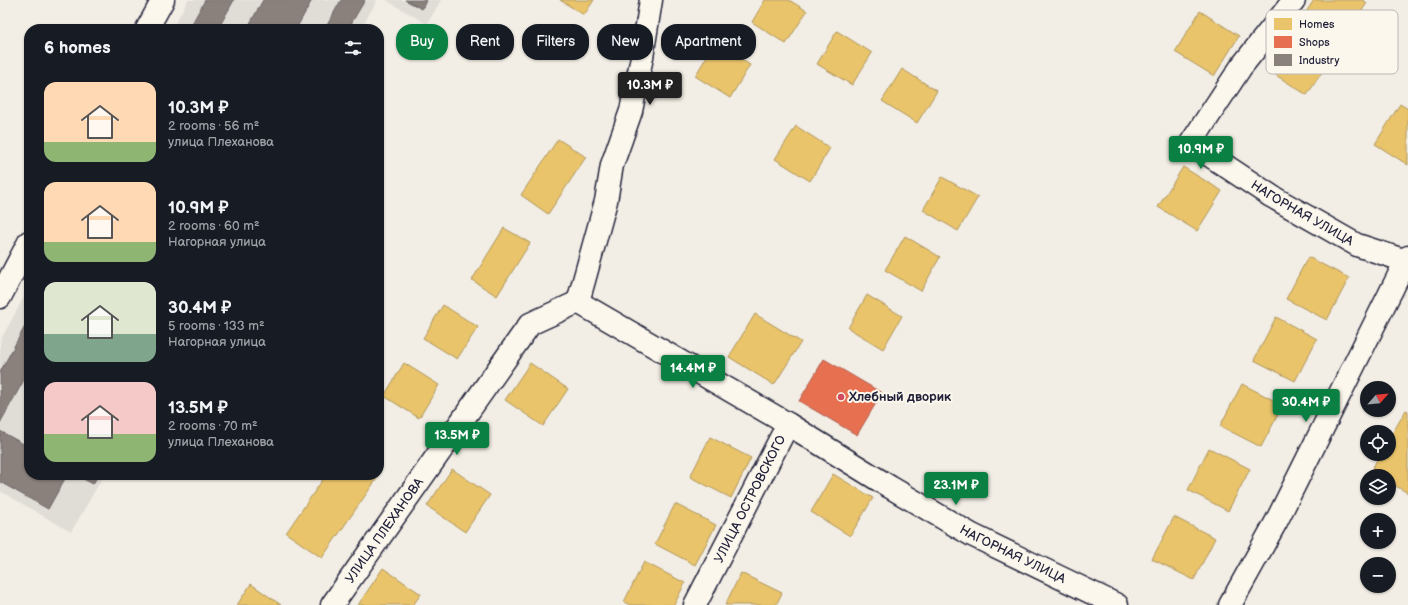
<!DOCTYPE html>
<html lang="en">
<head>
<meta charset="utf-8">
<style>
	:root { --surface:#171b24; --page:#242831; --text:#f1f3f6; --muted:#9ea1a6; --accent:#0b8043 }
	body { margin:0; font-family:"Balsamiq Sans",sans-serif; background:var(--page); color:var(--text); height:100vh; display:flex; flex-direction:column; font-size:15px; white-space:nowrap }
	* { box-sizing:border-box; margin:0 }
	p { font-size:13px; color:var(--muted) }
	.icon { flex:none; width:22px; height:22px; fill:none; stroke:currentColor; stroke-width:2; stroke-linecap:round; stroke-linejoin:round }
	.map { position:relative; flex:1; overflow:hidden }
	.panel { position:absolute; left:24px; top:24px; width:360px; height:456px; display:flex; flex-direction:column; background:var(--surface); border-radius:16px; box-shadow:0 1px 3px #0004 }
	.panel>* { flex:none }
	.hud { position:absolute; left:396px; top:24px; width:380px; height:36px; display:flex; gap:8px }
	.needle { width:26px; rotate:63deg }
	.tools { position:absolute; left:1360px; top:381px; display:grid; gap:8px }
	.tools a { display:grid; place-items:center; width:36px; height:36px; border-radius:50%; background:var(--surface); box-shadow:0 1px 3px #0004; font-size:20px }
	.price { position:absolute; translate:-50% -34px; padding:0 9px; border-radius:4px; background:var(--accent); color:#fff; font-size:13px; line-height:26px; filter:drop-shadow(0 1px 2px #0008) }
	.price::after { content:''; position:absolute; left:50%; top:24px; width:12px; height:9px; margin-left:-6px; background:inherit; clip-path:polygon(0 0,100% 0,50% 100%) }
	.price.selected { background:#222; color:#fff }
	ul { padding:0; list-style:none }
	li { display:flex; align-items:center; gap:12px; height:100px; padding:0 20px }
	li span { display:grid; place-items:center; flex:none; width:112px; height:80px; border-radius:12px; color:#555 }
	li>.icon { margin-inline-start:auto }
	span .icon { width:48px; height:48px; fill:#fffc; stroke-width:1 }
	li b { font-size:17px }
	h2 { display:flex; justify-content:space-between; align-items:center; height:48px; padding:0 20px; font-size:17px }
	.tag { padding:0 14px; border-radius:16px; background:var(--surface); box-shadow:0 1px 3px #0004; font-size:14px; line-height:36px }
	.tag.selected { background:var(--accent); color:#fff }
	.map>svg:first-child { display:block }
	.built { fill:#e0dcd6 }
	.homes { fill:#e9c46a; stroke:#ad935c }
	.shops { fill:#e76f51; stroke:#ac584a }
	.industry { fill:#8a817c; stroke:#6b6468 }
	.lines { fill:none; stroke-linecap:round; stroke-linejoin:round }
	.street-casing { stroke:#22223b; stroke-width:25 }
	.street { stroke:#fbf7ec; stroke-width:22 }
	.poi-dot { fill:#d1495b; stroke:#fbf7ec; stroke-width:1.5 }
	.labels { text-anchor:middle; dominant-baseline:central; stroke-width:4; stroke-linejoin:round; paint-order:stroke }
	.street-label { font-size:13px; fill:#22223b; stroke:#fbf7ec }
	.poi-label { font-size:13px; font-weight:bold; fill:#22223b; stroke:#fbf7ec; text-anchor:start }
	.key { fill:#fbf7ec; stroke:#bab7b7; stroke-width:1 }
	.key-label { font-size:11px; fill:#22223b }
</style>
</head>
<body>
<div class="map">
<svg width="1408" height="605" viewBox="0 0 1408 605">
	<rect width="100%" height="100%" fill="#f2eee5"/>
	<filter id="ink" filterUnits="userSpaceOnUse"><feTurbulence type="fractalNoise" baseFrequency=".025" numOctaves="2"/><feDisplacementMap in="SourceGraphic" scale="8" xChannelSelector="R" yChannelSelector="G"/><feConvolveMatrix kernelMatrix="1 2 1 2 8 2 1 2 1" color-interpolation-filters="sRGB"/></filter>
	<g filter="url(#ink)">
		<path class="built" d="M188,0h189l-16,29h-189z
			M386,0h55l-14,24z
			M29,288v187h75l-33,57 -71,-41v-150z"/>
		<path class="homes" d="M560,0h34l-10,15z
			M765,0h24l18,11 -21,33 -34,-22z
			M1314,0h49l4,3 -26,39 -39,-24z
			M1200,11l39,25 -25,40 -39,-24z
			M1294,30l39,25 -26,40 -39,-25z
			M837,31l35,22 -20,32 -35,-21z
			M715,43l35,22 -20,33 -35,-22z
			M902,69l35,22 -20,32 -35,-22z
			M1400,104l8,5v56l-33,-21z
			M796,126l34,22 -20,33 -35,-22z
			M558,139l28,18 -38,57 -27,-19z
			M1183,167l39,24 -25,40 -39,-24z
			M942,177l36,20 -20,34 -35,-21z
			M504,228l26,15 -33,53 -25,-16z
			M905,236l35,21 -19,34 -36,-21z
			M1308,257l41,21 -22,42 -41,-21z
			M867,295l35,21 -19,33 -35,-21z
			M443,305l35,22 -21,32 -34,-21z
			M755,314l46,28 -27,43 -45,-28z
			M1276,317l41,22 -22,42 -41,-21z
			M404,363l35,22 -20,33 -35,-22z
			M530,363l38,26 -25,37 -38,-26z
			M1242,384l41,21 -22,42 -41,-21z
			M1406,410l2,1v82l-19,-11v-6h-10l-8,-5 9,-17h9v-15z
			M710,437l41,21 -20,40 -41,-21z
			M1209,448l41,21 -22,42 -40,-21z
			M452,469l38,26 -25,37 -38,-26z
			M833,474l40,24 -23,38 -39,-24z
			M326,475h49l3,2 -56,81 -36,-25z
			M675,504l41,21 -21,40 -40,-21z
			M1174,517l41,21 -21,42 -42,-21z
			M644,562l41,21 -11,22h-44l-6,-3z
			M383,568l38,26 -8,11h-55z
			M741,573l41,20 -6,12h-51z
			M251,584l30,21h-44z"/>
		<path class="shops" d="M824,359l58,34 -25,42 -58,-34z"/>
		<path class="industry" d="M205,0h29l-16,29h-29z
			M263,0h49l-16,29h-49z
			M341,0h24l-17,29h-23z
			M405,0h22l-5,9z
			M29,319v52l-29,52v-51z
			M0,431l29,16v28h38l-19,34 -48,-27z
			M76,475h22l-5,9z"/>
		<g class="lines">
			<defs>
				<g id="street">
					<path d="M651,0l-9,57 -11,54 -19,54 -6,36 -28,101 210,122 -93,181"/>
					<path id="s1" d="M1294,0l-53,67 -50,76 80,53 86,49 49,16"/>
					<path d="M147,29l16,-29"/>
					<path d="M0,297l29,-55"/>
					<path id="s2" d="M788,424l102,63 82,48 145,70"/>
					<path id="s3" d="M332,605l198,-281 48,-22"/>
					<path d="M1230,605l46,-83 132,-265"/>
				</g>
			</defs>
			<use href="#street" class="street-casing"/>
			<use href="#street" class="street"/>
		</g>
	</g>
	<circle class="poi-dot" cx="841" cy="397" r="4"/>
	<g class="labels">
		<g class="street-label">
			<text stroke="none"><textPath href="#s1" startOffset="308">НАГОРНАЯ УЛИЦА</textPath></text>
			<text transform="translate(750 499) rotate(-63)">УЛИЦА ОСТРОВСКОГО</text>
			<text stroke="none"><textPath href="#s3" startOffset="91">УЛИЦА ПЛЕХАНОВА</textPath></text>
			<text stroke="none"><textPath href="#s2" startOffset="260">НАГОРНАЯ УЛИЦА</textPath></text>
		</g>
		<g class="poi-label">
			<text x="849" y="397">Хлебный дворик</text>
		</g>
	</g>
	<rect x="1266" y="10" width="132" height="64" rx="6" class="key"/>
	<rect x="1274" y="18" width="18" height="12" fill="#e9c46a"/>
	<rect x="1274" y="36" width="18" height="12" fill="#e76f51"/>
	<rect x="1274" y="54" width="18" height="12" fill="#8a817c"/>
	<g class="key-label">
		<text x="1299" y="28">Homes</text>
		<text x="1299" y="46">Shops</text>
		<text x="1299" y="64">Industry</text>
	</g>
</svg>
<div class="tools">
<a><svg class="needle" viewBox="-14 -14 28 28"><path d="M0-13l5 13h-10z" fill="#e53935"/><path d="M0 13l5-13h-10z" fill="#9ea1a6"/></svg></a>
<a><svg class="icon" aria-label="locate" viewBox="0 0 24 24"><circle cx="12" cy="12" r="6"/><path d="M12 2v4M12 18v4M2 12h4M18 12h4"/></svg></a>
<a><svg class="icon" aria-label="layers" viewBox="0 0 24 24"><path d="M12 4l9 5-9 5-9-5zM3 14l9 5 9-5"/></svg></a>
<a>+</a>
<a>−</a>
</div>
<b class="price selected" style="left:650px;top:106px">10.3M ₽</b>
<b class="price" style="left:1201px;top:170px">10.9M ₽</b>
<b class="price" style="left:693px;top:389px">14.4M ₽</b>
<b class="price" style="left:1306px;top:423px">30.4M ₽</b>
<b class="price" style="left:457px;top:456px">13.5M ₽</b>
<b class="price" style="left:956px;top:506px">23.1M ₽</b>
<div class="hud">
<a class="tag selected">Buy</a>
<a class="tag">Rent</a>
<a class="tag">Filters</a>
<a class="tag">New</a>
<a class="tag">Apartment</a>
</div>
<section class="panel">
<h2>6 homes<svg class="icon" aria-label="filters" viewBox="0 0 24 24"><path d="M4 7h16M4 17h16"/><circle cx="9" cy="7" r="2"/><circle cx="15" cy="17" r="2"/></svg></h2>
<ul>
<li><span style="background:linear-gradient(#ffd9b3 75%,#8fb573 0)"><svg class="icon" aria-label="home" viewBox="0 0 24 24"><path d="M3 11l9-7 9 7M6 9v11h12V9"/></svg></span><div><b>10.3M ₽</b><p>2 rooms · 56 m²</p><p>улица Плеханова</p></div></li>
<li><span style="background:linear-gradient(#ffd9b3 75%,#8fb573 0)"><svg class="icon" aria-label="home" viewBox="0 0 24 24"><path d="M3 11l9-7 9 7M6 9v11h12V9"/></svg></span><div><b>10.9M ₽</b><p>2 rooms · 60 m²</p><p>Нагорная улица</p></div></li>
<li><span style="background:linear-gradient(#dfe7d0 65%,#7fa58c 0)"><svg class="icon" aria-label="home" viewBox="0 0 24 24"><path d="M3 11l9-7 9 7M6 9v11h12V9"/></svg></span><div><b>30.4M ₽</b><p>5 rooms · 133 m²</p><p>Нагорная улица</p></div></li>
<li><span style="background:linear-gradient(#f6c9c9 65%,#8fb573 0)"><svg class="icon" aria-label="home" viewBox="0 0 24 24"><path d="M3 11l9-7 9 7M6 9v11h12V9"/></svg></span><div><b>13.5M ₽</b><p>2 rooms · 70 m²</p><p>улица Плеханова</p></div></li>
</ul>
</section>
</div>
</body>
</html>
